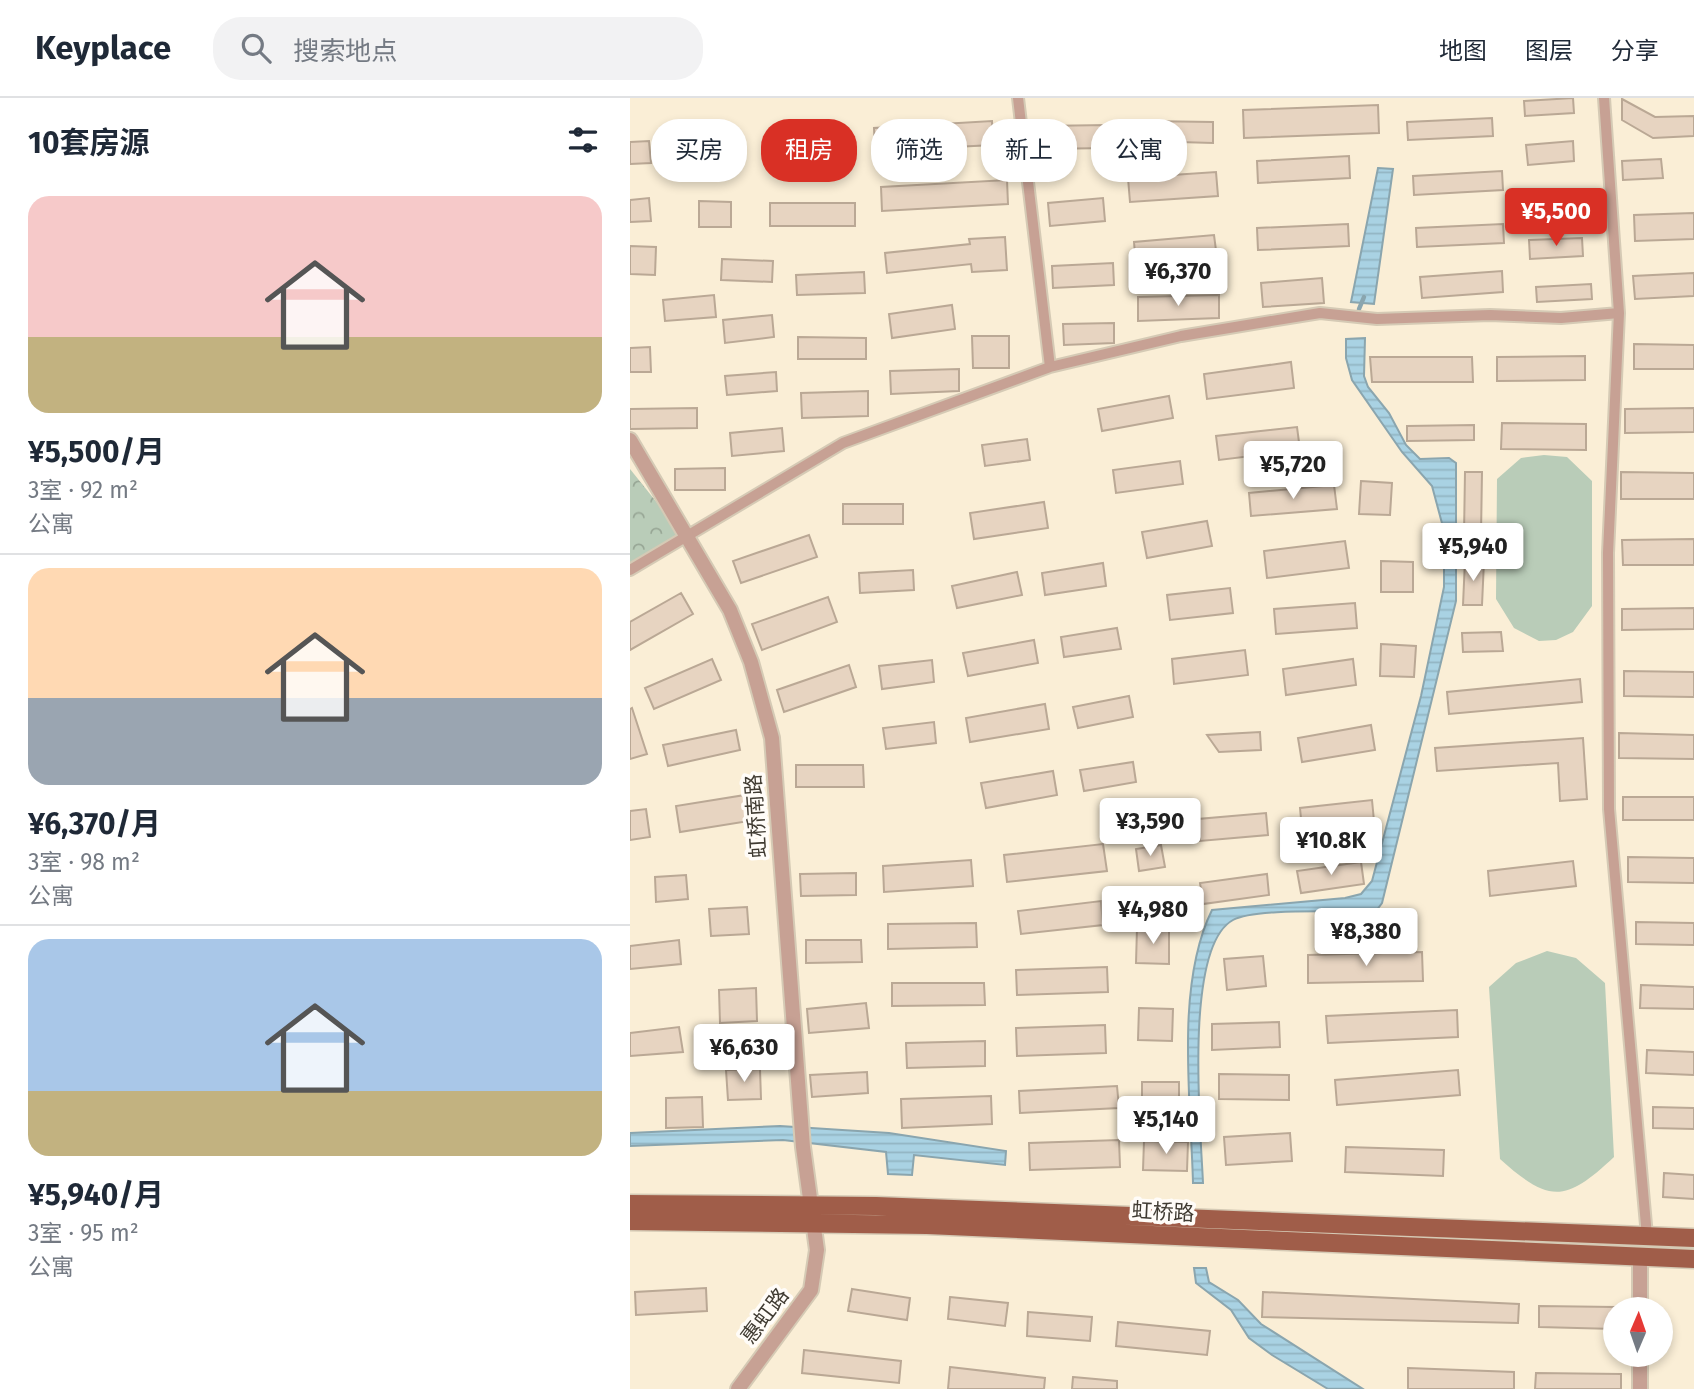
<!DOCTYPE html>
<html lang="zh">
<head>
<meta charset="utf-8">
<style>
	:root { --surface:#fff; --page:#f2f2f3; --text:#1f2937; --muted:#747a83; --line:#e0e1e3; --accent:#d93025 }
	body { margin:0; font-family:"Fira Sans","Noto Sans SC",sans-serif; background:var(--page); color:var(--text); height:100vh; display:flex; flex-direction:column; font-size:26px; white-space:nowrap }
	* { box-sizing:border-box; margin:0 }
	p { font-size:23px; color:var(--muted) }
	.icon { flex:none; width:38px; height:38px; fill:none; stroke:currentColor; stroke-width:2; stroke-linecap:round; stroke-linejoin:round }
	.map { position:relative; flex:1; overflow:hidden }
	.panel { display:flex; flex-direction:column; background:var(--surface); width:630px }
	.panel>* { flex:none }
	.hud { position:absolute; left:21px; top:21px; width:665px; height:63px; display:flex; gap:14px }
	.needle { width:46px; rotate:2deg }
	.fabs { position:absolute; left:973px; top:1199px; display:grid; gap:14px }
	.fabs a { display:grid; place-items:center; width:70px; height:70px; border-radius:50%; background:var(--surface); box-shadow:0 4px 10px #0003; font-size:35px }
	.price { position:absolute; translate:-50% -60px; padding:0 16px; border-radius:7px; background:#fff; color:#222; font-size:23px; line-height:46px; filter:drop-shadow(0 2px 4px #0008) }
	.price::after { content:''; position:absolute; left:50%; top:42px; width:21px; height:16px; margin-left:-10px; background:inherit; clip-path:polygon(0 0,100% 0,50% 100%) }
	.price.current { background:var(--accent); color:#fff }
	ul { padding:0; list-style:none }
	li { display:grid; align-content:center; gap:14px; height:371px; padding:0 28px }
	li+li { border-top:2px solid var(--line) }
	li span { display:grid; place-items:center; height:217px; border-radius:21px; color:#555 }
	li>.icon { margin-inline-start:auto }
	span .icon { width:126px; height:126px; fill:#fffc; stroke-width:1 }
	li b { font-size:30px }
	h2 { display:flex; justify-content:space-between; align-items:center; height:84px; padding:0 28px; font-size:30px }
	.chip { padding:0 24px; border-radius:28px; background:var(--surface); box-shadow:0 4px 10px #0003; font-size:24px; line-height:63px }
	.chip.current { background:var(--accent); color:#fff }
	header { display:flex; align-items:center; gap:42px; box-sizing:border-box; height:98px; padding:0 35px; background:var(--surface); border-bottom:2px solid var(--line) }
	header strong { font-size:33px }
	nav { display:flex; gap:38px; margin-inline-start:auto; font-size:24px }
	.search { width:490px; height:63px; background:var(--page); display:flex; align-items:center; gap:18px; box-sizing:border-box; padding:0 24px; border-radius:28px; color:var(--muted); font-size:26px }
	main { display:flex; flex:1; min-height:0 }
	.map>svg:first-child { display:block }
	.park { fill:url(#park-crowns) }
	.pitch { fill:#b9ccb8 }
	.water { fill:url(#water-rules); stroke:#8aa5ae; stroke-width:2 }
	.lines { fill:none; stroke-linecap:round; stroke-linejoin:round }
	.stream { stroke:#8aa5ae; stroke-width:4.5 }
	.building { fill:#e7d4c1; stroke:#baa895; stroke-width:2 }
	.minor-casing { stroke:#d5cab5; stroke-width:14 }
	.tertiary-casing { stroke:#d5cab5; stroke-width:18 }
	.primary-casing { stroke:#d5cab5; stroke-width:21 }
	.minor { stroke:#c7a194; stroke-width:10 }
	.tertiary { stroke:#c7a194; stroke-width:14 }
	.primary { stroke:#a05d49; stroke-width:18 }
	.labels { text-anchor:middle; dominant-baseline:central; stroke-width:7; stroke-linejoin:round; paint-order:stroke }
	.street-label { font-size:21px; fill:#403b32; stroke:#fffcf8 }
</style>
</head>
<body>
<header>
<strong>Keyplace</strong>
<div class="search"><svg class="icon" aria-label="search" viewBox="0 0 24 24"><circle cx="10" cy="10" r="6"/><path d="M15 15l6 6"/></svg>搜索地点</div>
<nav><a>地图</a><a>图层</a><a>分享</a></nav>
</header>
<main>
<section class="panel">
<h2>10套房源<svg class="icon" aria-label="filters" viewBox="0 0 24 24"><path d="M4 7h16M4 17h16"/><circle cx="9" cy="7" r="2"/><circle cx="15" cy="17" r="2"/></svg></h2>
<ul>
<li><span style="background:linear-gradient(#f6c9c9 65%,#c2b280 0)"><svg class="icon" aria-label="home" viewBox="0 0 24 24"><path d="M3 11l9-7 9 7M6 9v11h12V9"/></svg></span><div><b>¥5,500/月</b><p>3室 · 92 m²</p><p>公寓</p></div></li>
<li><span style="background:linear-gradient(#ffd9b3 60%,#9aa5b1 0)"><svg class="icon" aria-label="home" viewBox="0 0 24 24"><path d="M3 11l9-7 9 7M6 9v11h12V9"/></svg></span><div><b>¥6,370/月</b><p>3室 · 98 m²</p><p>公寓</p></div></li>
<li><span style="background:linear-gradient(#a9c7e8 70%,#c2b280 0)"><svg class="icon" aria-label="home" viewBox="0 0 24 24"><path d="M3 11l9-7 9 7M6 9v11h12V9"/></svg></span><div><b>¥5,940/月</b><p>3室 · 95 m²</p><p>公寓</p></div></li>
</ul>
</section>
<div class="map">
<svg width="1064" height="1291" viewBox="0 0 1064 1291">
	<defs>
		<pattern id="park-crowns" width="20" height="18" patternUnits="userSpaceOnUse" patternTransform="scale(1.75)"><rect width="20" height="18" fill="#b9ccb8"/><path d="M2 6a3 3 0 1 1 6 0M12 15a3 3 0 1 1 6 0" fill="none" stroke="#98a796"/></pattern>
		<pattern id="water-rules" width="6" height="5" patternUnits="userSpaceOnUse" patternTransform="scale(1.75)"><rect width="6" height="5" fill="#a9d2e3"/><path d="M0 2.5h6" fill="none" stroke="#92b5c3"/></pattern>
	</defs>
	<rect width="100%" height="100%" fill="#faeed6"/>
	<path class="park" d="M0,371l53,66 -53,39z"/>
	<path class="pitch" d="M914,357l23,2 25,24v125l-19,26 -17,8 -17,1 -25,-13 -18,-29 1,-120 24,-21z
		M917,853l29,7 29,25 9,174c-48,45 -64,47 -114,2l-11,-172 27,-24z"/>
	<path class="water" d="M748,70l15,1 -19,135 -23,-2z
		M735,240l-1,38 4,11 21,26 17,32 14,14 29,-1 7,5v138l-74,302 -6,8c-31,2 -120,-4 -143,9 -50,27 -32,213 -30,263h-10c-2,-82 -18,-198 19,-273l133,-12 16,-4 11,-13 49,-185 23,-109v-35l-1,-25 -11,-41 -30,-34 -50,-72 -6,-22v-19z
		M150,1028l109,7 117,18 -1,14 -91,-10 -2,20 -24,-1 -2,-22 -103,-12 -153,6v-13z
		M564,1170h12l3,14 29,18 23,24 102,65h-35l-56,-34 -23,-17 -18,-28 -35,-27z"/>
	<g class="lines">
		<path class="stream" d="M729,211l5,-12"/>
	</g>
	<path class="building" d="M943,0l1,15 -49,3 -1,-15z
		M992,1l33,18 39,-1v20l-41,2 -31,-18z
		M748,7l1,28 -135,5 -1,-28z
		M862,20l1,18 -85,4 -1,-18z
		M362,23l1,24 -118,6 -1,-23z
		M515,23l68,1v21l-69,-2z
		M478,27l1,23 -69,1v-23z
		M109,34l1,22 -63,3 -1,-21z
		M215,38l1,22 -73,4 -2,-22z
		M19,43l2,22 -21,1v-22z
		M943,43l1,20 -46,4 -2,-20z
		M719,58l1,22 -92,5 -1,-22z
		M1031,61l2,19 -40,2 -1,-19z
		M872,73l1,19 -89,5 -1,-19z
		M586,74l2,24 -88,6 -2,-24z
		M377,82l1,24 -126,7 -1,-24z
		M19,100l2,23 -21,1v-22z
		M473,100l2,23 -55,5 -2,-23z
		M948,100v15l-45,2 -1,-15z
		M69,103l32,1v25h-32z
		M140,105h85v23h-85z
		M1064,115v26l-59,2 -1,-26z
		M718,126l1,22 -91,4 -1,-22z
		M873,126l1,19 -87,4 -1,-19z
		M584,137l3,23 -81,8 -2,-24z
		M375,139l2,33 -35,2 -1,-8 -84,9 -2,-20 85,-9 -1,-5z
		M952,140l1,18 -53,3 -1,-19z
		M0,148l26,1 -1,28 -25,-1z
		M92,161l51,2 -1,21 -51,-2z
		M483,165l1,22 -61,3 -1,-22z
		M872,173l1,21 -81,6 -2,-21z
		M234,174l1,21 -68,2 -1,-20z
		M1064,175v23l-59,3 -2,-23z
		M692,180l2,25 -61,4 -2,-24z
		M961,186l1,15 -55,3 -1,-15z
		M84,197l2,22 -51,4 -2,-21z
		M589,197v23l-81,3v-24z
		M322,207l3,24 -63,9 -3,-24z
		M142,217l2,22 -49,6 -2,-23z
		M484,225v20l-50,2 -1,-21z
		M342,238h37v32h-36z
		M168,239l68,1v21h-68z
		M1004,246l60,1v24h-60z
		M20,249l1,25h-21v-24z
		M955,258v24l-88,1v-24z
		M740,259h102l1,25h-101z
		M661,264l3,26 -87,11 -3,-25z
		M329,271v22l-68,3 -1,-23z
		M146,274l1,19 -50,4 -2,-19z
		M238,293v25l-66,2 -1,-25z
		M539,298l4,22 -71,13 -4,-22z
		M67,310v20l-67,1v-20z
		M1064,310v24l-69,1v-24z
		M872,325l84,1v26l-85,-1z
		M844,327v15l-67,1v-15z
		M667,329l3,23 -81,10 -3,-24z
		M152,330l2,23 -52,5 -2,-23z
		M397,341l3,21 -45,6 -3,-21z
		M550,363l3,23 -67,9 -3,-23z
		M95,370v22h-50v-21z
		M835,374h17l-1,63h-17z
		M991,374l73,1v26h-73z
		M731,383l31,2 -2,32 -31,-1z
		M704,387l3,24 -86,7 -2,-23z
		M414,404l4,26 -74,11 -4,-26z
		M213,406h60v20h-60z
		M577,423l5,25 -65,12 -5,-26z
		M179,437l8,22 -76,26 -8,-22z
		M1064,441v26h-71l-1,-25z
		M715,443l4,27 -82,10 -3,-27z
		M835,462l19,1 -2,44h-19z
		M751,463l32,1v30h-32z
		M473,465l3,23 -61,9 -3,-22z
		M283,472l1,20 -54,3 -1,-20z
		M387,474l5,23 -65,13 -5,-22z
		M600,490l3,25 -63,7 -3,-25z
		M51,495l12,21 -63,36v-28z
		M198,499l9,25 -75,28 -10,-26z
		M725,505l2,25 -81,6 -2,-25z
		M1064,510v21l-72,1v-21z
		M487,530l4,21 -57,8 -3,-20z
		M871,534l2,19 -40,1 -1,-19z
		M404,542l4,23 -70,13 -5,-23z
		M751,546l35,2 -2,31 -34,-1z
		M615,552l3,25 -74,9 -2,-25z
		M82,561l9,21 -67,29 -9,-21z
		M723,561l3,26 -70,10 -3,-26z
		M302,562l2,22 -52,7 -3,-23z
		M219,567l7,22 -72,25 -7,-22z
		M994,573l70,1v25l-70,-1z
		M950,581l2,23 -133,12 -2,-22z
		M499,598l4,21 -55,11 -5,-21z
		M415,606l4,25 -79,13 -4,-24z
		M2,610l15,46 -17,5v-50z
		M304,624l2,21 -50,6 -3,-21z
		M741,627l4,25 -73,12 -4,-24z
		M106,632l4,20 -72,16 -5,-21z
		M630,634l1,18 -42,2 -12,-17z
		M989,635l75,2v24l-75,-1z
		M953,640l4,61 -27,2 -2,-38 -121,8 -2,-23z
		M503,664l3,20 -52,9 -4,-21z
		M166,667h67l1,22h-68z
		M423,673l4,24 -71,13 -5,-25z
		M115,697l4,26 -69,11 -4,-26z
		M993,699h71v23h-71z
		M742,702l2,21 -72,8 -2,-21z
		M16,711l4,28 -20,3v-29z
		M636,715l2,22 -68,6 -2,-22z
		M473,746l4,27 -100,11 -3,-27z
		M531,747l4,22 -26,4 -3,-22z
		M998,759l66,1v25l-66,-1z
		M341,762l2,26 -89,6 -1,-26z
		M943,763l3,25 -86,10 -2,-25z
		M731,764l3,22 -63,9 -4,-22z
		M226,775v22l-55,1 -1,-22z
		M637,776l2,21 -66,9 -3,-21z
		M56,777l2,24 -32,3 -1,-25z
		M471,803l2,24 -82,9 -3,-23z
		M117,809l2,27 -38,2 -2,-27z
		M1006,824l58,1v22l-58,-1z
		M346,825l1,24 -89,2v-25z
		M507,830h32v36l-33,-1z
		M49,842l2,24 -51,5v-23z
		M176,842h55l1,22 -56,1z
		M792,854l1,29 -115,2v-28z
		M633,858l3,30 -39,4 -3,-31z
		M477,869l1,25 -91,3 -1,-25z
		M262,885h92l1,22 -93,1z
		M1011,887l53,2v22l-54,-1z
		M126,890l1,33 -37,2 -1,-33z
		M236,905l3,25 -60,5 -2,-24z
		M509,910l34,1 -1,32 -34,-1z
		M827,912l1,27 -130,6 -2,-27z
		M649,924l1,25 -68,3v-26z
		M475,927l1,28 -89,3 -1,-28z
		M49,929l4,25 -53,4v-23z
		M355,943v25l-78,2 -1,-25z
		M1017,952l47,2v23l-48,-2z
		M130,971l1,30 -33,1 -2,-30z
		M828,972l2,25 -123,10 -2,-25z
		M237,974l1,21 -56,4 -2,-22z
		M589,976l70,1v25l-70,-1z
		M512,984h37v29h-37z
		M487,988l2,22 -99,5 -1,-22z
		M361,998l1,28 -90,4 -1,-29z
		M72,999l1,30 -37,1v-30z
		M1023,1009l41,1v21l-41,-1z
		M660,1035l2,28 -66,4 -2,-28z
		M489,1042l1,27 -90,3 -1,-27z
		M514,1043l44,1 -1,29 -44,-1z
		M716,1049l98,3 -1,26 -98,-4z
		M1034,1075l30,2v24l-31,-2z
		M76,1190l1,23 -71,4 -1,-23z
		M222,1191l58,9 -3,22 -59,-9z
		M633,1194l256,12 -1,19 -256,-6z
		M320,1199l58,6 -3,23 -57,-7z
		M909,1208l76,1v22l-76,-2z
		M398,1214l64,5 -2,24 -63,-5z
		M488,1224l92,9 -3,24 -91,-9z
		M174,1252l97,11 -2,22 -97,-10z
		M320,1269l95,11 -1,11h-96z
		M778,1270l106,4v17h-106z
		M906,1275l85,1v15h-86z
		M443,1279l44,4v8h-45z"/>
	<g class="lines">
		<defs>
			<path id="minor" d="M388,0l32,269
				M974,0l15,215 -11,240 1,256 38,427
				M0,472l213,-127 207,-76 131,-31 139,-23 57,6 113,-4 71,3 58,-5"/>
			<path id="tertiary" d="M0,342l100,170 21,52 21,76 31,409 14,103 -6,40 -73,99
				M1010,1159v52
				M1010,1256v35"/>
			<path id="primary" d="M0,1106l246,2 818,32
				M0,1123l297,4 767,34"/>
		</defs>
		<use href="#minor" class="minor-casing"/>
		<use href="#tertiary" class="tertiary-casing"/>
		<use href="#primary" class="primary-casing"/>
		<use href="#minor" class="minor"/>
		<use href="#tertiary" class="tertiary"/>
		<use href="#primary" class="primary"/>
	</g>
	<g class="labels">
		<g class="street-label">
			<text transform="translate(126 718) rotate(-94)">虹桥南路</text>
			<text transform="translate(533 1114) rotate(3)">虹桥路</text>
			<text transform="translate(135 1218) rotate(-53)">惠虹路</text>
		</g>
	</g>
</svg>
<div class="fabs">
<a><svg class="needle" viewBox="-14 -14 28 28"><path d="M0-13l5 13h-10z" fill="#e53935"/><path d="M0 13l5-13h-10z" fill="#747a83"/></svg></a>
</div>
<b class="price current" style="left:926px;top:150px">¥5,500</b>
<b class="price" style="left:548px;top:210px">¥6,370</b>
<b class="price" style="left:663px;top:403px">¥5,720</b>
<b class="price" style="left:843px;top:485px">¥5,940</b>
<b class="price" style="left:520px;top:760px">¥3,590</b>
<b class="price" style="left:701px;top:779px">¥10.8K</b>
<b class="price" style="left:523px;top:848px">¥4,980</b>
<b class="price" style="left:736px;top:870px">¥8,380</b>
<b class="price" style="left:114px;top:986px">¥6,630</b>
<b class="price" style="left:536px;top:1058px">¥5,140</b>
<div class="hud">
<a class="chip">买房</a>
<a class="chip current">租房</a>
<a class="chip">筛选</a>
<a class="chip">新上</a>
<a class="chip">公寓</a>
</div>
</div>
</main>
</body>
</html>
